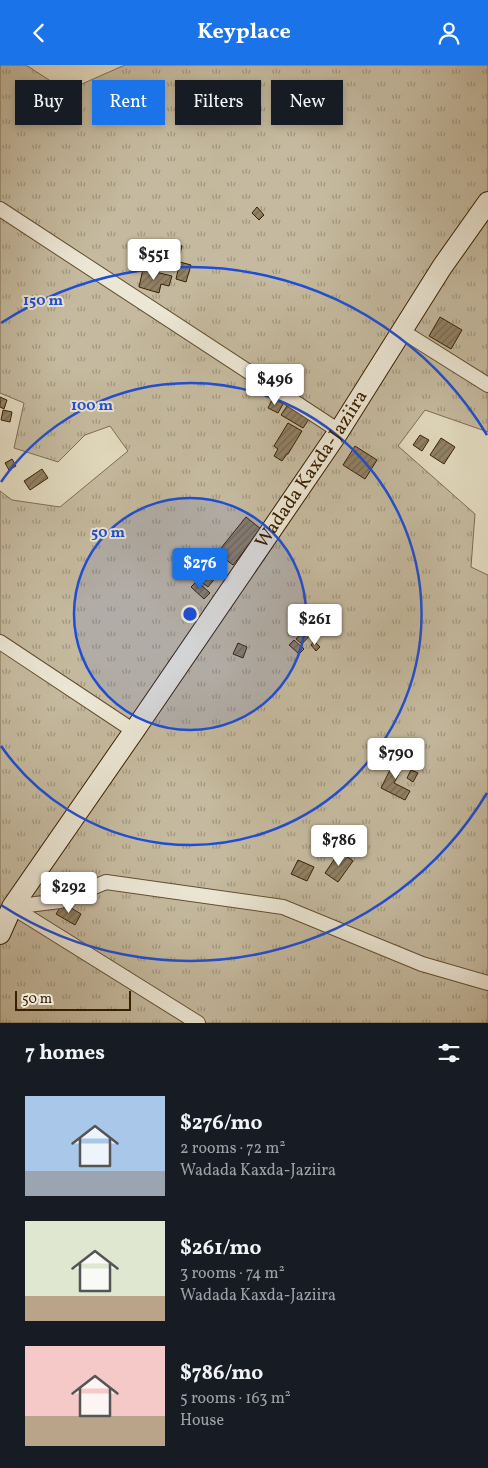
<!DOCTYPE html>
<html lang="en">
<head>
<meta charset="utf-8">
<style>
	:root { --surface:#171b24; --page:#20242c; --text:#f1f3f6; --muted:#9ea1a6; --accent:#1a73e8 }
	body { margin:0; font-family:Vollkorn,serif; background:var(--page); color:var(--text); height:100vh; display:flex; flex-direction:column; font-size:19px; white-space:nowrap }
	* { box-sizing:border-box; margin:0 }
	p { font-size:16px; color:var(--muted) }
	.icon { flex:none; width:28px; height:28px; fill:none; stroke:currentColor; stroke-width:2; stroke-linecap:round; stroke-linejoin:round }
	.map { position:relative; height:958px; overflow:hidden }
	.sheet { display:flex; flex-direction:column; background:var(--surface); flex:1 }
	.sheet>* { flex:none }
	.top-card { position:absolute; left:15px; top:15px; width:459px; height:45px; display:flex; gap:10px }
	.scale { position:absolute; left:15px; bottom:12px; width:116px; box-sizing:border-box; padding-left:5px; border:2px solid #392002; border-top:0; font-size:14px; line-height:18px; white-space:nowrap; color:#392002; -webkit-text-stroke:4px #ece7d5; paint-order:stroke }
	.price { position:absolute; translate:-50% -42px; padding:0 11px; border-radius:5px; background:#fff; color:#222; font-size:16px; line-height:32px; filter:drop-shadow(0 1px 2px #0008) }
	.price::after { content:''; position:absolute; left:50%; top:30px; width:15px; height:11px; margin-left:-8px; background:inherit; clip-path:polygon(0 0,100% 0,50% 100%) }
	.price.selected { background:var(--accent); color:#fff }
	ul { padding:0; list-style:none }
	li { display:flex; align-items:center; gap:15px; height:125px; padding:0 25px }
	li span { display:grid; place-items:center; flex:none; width:140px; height:100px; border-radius:0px; color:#555 }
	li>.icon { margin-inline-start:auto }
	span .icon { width:60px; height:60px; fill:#fffc; stroke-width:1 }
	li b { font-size:21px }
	h2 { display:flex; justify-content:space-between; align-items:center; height:60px; padding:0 25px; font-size:21px }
	.tag { padding:0 18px; border-radius:0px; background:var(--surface); box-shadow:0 2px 8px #0003; font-size:18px; line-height:45px }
	.tag.selected { background:var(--accent); color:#fff }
	header { display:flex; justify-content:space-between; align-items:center; height:65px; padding:0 25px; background:var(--accent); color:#fff; font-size:22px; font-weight:700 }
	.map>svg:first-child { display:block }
	.grass { fill:url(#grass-tufts); stroke:#7f6d50 }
	.building { fill:url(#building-hatch); stroke:#392002 }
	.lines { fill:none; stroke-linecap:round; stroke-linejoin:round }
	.street-casing { stroke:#634e31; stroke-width:16 }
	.secondary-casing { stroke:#392002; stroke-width:22 }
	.street { stroke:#ece7d5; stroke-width:14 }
	.secondary { stroke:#ece7d5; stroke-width:20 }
	.ring { fill:none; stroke:#1d4ed8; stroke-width:2.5 }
	.labels { text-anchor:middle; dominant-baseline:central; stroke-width:4; stroke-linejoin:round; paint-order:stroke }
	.street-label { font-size:19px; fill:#392002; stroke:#ece7d5 }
	.centre { fill:#1d4ed8; stroke:#ece7d5; stroke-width:2.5 }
	.ring-label { font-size:15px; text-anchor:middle; font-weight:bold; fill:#1d4ed8; stroke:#ece7d5; stroke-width:4; stroke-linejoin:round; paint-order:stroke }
</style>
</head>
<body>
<header><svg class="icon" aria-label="back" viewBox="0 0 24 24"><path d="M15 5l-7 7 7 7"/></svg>Keyplace<svg class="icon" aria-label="person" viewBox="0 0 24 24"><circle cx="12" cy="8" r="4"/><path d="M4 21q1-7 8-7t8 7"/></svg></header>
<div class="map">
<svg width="488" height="958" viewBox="0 0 488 958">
	<defs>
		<pattern id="grass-tufts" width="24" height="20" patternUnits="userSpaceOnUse" patternTransform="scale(1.25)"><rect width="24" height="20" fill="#c5ba9f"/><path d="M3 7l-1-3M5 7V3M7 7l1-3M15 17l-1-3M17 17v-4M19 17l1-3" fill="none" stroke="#a1977f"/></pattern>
		<pattern id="building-hatch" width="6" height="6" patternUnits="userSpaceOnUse" patternTransform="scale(1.25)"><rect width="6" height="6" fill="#918164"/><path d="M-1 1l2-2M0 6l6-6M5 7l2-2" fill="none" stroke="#776950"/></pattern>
	</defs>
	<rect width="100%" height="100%" fill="#e2dabf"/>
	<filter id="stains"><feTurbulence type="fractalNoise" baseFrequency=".004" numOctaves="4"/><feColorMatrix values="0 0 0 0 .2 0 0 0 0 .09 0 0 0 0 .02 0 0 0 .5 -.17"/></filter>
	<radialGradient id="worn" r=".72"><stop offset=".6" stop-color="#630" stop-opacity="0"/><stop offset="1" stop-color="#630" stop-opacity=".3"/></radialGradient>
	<path class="grass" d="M0,0h26l40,26 59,-26h363v367l-63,-22 -27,36 77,68 -4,53 17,8v448h-488v-532l12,9 48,7 68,-56 -18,-25 -25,9 -27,27 -44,-14 10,-45 -24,-10z"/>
	<path class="building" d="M257,142l7,8 -5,5 -7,-7z
		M165,176l17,5 -4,15 -17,-5z
		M147,190l11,3 -4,12 -10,-3z
		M180,197l11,3 -5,17 -10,-3z
		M143,204l29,7 -3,10 -8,-2 -2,9 -20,-6z
		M440,252l22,13 -11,19 -22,-13z
		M0,332l7,3 -3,9 -4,-2z
		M273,333l10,6 -5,9 -10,-5z
		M287,341l22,13 -6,9 -22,-13z
		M3,345l9,2 -2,10 -9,-2z
		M288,358l14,8 -14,23h-1l-5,7 -8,-5 4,-7 -4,-3z
		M420,370l9,5 -7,11 -9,-6z
		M441,373l14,9 -11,17 -14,-9z
		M355,381l22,14 -12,19 -22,-14z
		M12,394l4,7 -7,4 -4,-7z
		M42,404l6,9 -18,12 -6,-9z
		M246,452l15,12 -28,36 -16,-12z
		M209,506l7,6 -8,10 -8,-6z
		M197,516l13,12 -6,6 -13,-12z
		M320,551l13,12 -6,7 -13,-12z
		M307,562l5,6 -10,11 -6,-5z
		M294,575l10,9 -5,5 -10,-9z
		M314,576l6,6 -4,4 -5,-6z
		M238,578l9,4 -4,11 -10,-4z
		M397,691l9,5 -12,22 16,8 -5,9 -24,-12z
		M411,705l7,3 -5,9 -6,-4z
		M340,786l13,10 -15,21 -13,-9z
		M298,795l16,7 -7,14 -16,-7z
		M68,813l8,6 -8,10 -8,-7z
		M63,838l18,11 -6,11 -19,-11z"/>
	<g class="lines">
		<defs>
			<path id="street" d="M0,144l339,222
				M402,266l86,54
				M0,577l134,89
				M12,842l48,-6 46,-19 177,25 139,57 66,19
				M12,842l186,116"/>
			<g id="secondary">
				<path id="s1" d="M0,869l12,-27 122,-176 205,-300 103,-164 46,-65"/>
			</g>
		</defs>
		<use href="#street" class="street-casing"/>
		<use href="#secondary" class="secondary-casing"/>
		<use href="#street" class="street"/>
		<use href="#secondary" class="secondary"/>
	</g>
	<circle cx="190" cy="549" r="116" fill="#1d4ed8" fill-opacity=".12"/>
	<g class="ring">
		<circle cx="190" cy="549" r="116"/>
		<path d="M1 417A231 231 0 1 1 1 681"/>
		<path d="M487 728A347 347 0 0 1 1 840M1 258A347 347 0 0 1 487 370"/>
	</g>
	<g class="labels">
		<g class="street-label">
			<text stroke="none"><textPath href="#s1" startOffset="560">Wadada Kaxda-Jaziira</textPath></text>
		</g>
	</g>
	<circle cx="190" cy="549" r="8" class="centre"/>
	<g class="ring-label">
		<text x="43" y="240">150 m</text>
		<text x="92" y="345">100 m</text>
		<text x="108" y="472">50 m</text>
	</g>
	<rect width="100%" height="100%" filter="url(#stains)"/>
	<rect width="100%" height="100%" fill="url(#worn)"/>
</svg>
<div class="scale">50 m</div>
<b class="price" style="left:154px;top:216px">$551</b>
<b class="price" style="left:275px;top:341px">$496</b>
<b class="price selected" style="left:200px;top:525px">$276</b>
<b class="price" style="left:315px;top:581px">$261</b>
<b class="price" style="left:396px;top:715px">$790</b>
<b class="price" style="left:339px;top:802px">$786</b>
<b class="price" style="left:69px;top:849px">$292</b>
<div class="top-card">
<a class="tag">Buy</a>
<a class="tag selected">Rent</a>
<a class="tag">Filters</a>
<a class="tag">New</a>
</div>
</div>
<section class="sheet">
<h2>7 homes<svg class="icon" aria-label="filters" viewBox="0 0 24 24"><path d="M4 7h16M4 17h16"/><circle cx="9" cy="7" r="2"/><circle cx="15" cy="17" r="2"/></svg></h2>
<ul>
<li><span style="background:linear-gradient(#a9c7e8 75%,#9aa5b1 0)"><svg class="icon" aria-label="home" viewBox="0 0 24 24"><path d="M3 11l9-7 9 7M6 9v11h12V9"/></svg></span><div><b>$276/mo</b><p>2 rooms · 72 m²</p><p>Wadada Kaxda-Jaziira</p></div></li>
<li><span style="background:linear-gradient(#dfe7d0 75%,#b9a48a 0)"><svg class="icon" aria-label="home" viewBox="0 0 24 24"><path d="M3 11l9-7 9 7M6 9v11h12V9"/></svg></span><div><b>$261/mo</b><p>3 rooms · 74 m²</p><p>Wadada Kaxda-Jaziira</p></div></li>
<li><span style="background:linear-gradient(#f6c9c9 70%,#b9a48a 0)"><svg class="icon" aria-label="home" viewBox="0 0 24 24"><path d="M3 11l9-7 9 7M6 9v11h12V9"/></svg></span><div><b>$786/mo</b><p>5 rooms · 163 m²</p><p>House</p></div></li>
</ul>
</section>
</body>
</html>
